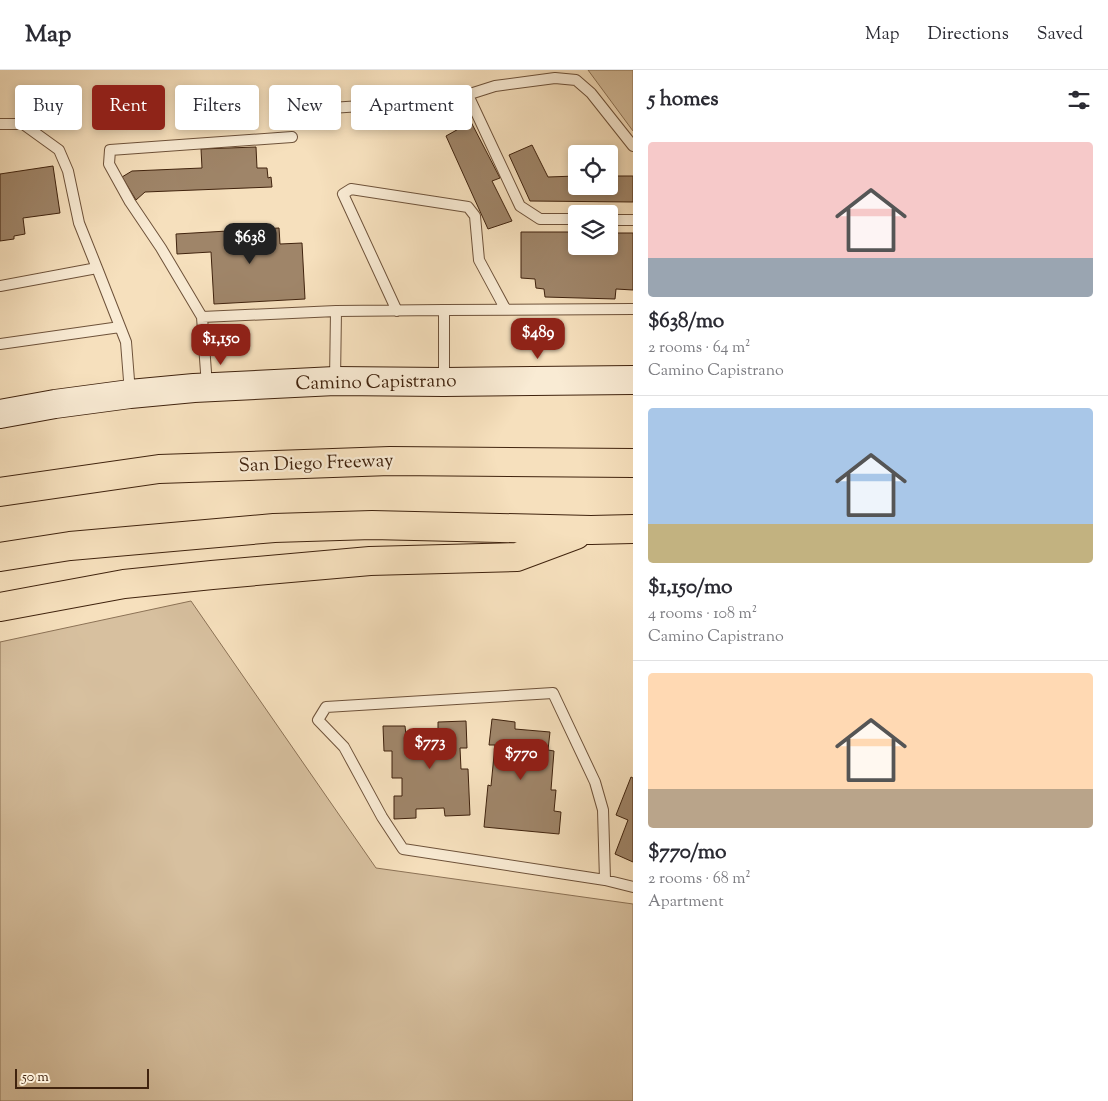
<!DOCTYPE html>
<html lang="en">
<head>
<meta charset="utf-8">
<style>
	:root { --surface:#fff; --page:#f2f2f3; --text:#2b2b33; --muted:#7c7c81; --line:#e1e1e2; --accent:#8f2418 }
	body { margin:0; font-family:"Sorts Mill Goudy",serif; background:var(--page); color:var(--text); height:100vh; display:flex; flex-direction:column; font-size:19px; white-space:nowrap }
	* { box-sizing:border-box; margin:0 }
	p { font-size:16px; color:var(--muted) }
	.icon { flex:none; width:28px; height:28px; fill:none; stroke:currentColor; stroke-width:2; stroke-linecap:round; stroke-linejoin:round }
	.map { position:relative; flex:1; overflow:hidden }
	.details { display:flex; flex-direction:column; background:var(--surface); width:475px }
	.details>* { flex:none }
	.top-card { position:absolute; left:15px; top:15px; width:475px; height:45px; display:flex; gap:10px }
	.fabs { position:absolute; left:568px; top:75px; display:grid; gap:10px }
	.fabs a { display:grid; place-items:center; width:50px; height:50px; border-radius:5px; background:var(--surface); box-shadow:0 2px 8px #0003; font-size:25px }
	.scale { position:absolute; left:15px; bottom:12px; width:134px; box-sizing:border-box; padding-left:5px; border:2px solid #40230e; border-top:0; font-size:14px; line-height:18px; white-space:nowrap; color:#40230e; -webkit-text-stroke:4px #f9ebd4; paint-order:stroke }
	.price { position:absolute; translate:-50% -42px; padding:0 11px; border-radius:10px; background:var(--accent); color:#fff; font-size:16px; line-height:32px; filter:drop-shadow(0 1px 2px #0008) }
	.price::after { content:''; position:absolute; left:50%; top:30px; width:15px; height:11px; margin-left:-8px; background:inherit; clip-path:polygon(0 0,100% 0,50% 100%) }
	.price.on { background:#222; color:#fff }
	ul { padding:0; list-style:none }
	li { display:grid; align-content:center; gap:10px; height:265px; padding:0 15px }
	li+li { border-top:1px solid var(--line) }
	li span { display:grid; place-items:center; height:155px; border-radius:5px; color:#555 }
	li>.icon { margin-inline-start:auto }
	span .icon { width:90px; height:90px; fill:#fffc; stroke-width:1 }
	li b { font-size:21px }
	h2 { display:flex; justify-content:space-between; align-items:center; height:60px; padding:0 15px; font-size:21px }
	.tag { padding:0 18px; border-radius:5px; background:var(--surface); box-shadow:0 2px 8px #0003; font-size:18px; line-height:45px }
	.tag.on { background:var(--accent); color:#fff }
	header { display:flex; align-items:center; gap:30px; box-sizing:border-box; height:70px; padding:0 25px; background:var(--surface); border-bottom:1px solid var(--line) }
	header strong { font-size:24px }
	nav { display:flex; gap:28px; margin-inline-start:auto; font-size:18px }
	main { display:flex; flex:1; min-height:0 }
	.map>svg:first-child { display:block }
	.green { fill:#d7c09f; stroke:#8c7256 }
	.building { fill:#9f8569; stroke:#40230e }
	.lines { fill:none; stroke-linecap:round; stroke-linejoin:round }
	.service-casing { stroke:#6e523a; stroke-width:12 }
	.secondary-casing { stroke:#40230e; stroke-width:30 }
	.motorway-casing { stroke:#40230e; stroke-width:30 }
	.service { stroke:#f9ebd4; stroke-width:10 }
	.secondary { stroke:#f9ebd4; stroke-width:28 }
	.motorway { stroke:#f6e0bd; stroke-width:28 }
	.labels { text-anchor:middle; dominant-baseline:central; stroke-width:4.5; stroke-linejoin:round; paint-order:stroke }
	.street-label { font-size:19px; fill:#40230e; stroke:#f9ebd4 }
</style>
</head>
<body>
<header>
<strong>Map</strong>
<nav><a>Map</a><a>Directions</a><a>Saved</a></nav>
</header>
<main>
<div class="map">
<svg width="633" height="1031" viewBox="0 0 633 1031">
	<rect width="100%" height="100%" fill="#f6e0bd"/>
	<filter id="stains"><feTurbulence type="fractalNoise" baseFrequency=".004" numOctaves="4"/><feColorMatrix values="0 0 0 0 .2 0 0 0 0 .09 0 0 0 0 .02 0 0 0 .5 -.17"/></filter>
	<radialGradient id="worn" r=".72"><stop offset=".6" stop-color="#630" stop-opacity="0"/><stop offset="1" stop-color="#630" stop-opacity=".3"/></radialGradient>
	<path class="green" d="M588,0h45v61z
		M191,531l185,267 257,36v197h-633v-459z"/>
	<path class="building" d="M471,52l29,56 -8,3 20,40 -24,8 -42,-93z
		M532,75l16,32 28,-1v10h33v-10h24v26l-103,-1 -21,-46z
		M256,77l1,21h10l1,10 3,-1 1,10 -127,5 -9,8 -14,-23 10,-6 70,-3 -1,-19z
		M53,96l7,47 -37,5 2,16 -11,2v3l-14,2v-67z
		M279,158l1,16 22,-1 3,56 -91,5 -3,-52 -34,2 -1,-20z
		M521,162h55v14h33v-13h24v57l-17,-1 -1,10 -70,-2 -1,-8 -8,-1 -1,-9 -14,-1z
		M492,649l23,3v7l35,3 -2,18 6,1 -3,39h5l-2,21 7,1 -2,22 -75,-7 4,-42 3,1 4,-41h-6z
		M466,651l1,27h-7l1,21h7l2,46 -25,1 -1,-8 -28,1v9l-22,1v-23h8v-18h-10v-27h-8l-1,-25h22l1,9 32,-1v-12z
		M631,707l2,1v84l-18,-8 13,-34 -12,-5z"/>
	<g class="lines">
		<defs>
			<path id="service" d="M468,25l52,111 20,13h36
				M316,39l135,-9 44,-14 60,-8 21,2 15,13 42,53
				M0,54h23l36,26 9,21 11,52 18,45
				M609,150h24
				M0,216l97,-18 29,74 4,51
				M397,241l-54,-117 8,-5 117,18 7,9 4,44 27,50
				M202,247l-41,-69 -31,-46 -21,-38 1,-14 182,-13
				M0,274l120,-17
				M335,310l1,-69
				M444,310v-70l189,-1
				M207,316l-5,-69 134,-6 108,-1
				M605,810l-2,-70 -8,-28 -42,-89 -227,14 -8,13 26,27 38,70 21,32 202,31 28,7"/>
			<path id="secondary" d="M0,344l55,-10 75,-10 64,-6 141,-7 109,1 189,-2"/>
			<path id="motorway" d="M0,422l159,-23 231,-8 243,2
				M0,487l70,-11 204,-18 98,-3 219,5 42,-1
				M0,537l124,-23 88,-9 158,-14 147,-4 59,-22"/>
		</defs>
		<use href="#service" class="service-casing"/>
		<use href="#secondary" class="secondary-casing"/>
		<use href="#motorway" class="motorway-casing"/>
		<use href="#service" class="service"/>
		<use href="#secondary" class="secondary"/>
		<use href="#motorway" class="motorway"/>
	</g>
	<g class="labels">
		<g class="street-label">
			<text transform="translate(376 313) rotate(-1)">Camino Capistrano</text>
			<text transform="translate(316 394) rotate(-2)">San Diego Freeway</text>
		</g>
	</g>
	<rect width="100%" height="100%" filter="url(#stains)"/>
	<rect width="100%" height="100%" fill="url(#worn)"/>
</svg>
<div class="fabs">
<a><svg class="icon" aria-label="locate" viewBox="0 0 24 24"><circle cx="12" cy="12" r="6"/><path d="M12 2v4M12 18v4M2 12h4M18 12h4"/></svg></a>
<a><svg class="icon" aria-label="layers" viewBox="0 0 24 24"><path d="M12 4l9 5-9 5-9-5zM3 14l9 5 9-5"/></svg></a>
</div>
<div class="scale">50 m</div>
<b class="price on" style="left:250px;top:195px">$638</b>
<b class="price" style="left:538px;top:290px">$489</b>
<b class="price" style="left:221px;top:296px">$1,150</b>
<b class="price" style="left:430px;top:700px">$773</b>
<b class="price" style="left:521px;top:711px">$770</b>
<div class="top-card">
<a class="tag">Buy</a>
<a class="tag on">Rent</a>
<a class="tag">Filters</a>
<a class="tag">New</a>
<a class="tag">Apartment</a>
</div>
</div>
<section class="details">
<h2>5 homes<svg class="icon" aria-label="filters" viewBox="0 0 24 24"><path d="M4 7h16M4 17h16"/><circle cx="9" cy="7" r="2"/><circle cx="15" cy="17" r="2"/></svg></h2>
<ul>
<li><span style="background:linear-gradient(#f6c9c9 75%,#9aa5b1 0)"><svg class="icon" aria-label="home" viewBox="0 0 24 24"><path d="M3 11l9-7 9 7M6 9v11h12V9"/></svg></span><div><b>$638/mo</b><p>2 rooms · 64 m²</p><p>Camino Capistrano</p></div></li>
<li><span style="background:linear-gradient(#a9c7e8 75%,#c2b280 0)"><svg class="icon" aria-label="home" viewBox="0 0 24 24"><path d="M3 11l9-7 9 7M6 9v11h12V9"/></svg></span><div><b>$1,150/mo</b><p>4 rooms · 108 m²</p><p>Camino Capistrano</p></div></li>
<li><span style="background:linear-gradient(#ffd9b3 75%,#b9a48a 0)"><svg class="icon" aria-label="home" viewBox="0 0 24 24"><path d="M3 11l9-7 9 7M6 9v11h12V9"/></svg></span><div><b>$770/mo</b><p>2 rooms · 68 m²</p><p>Apartment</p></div></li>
</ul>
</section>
</main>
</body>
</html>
